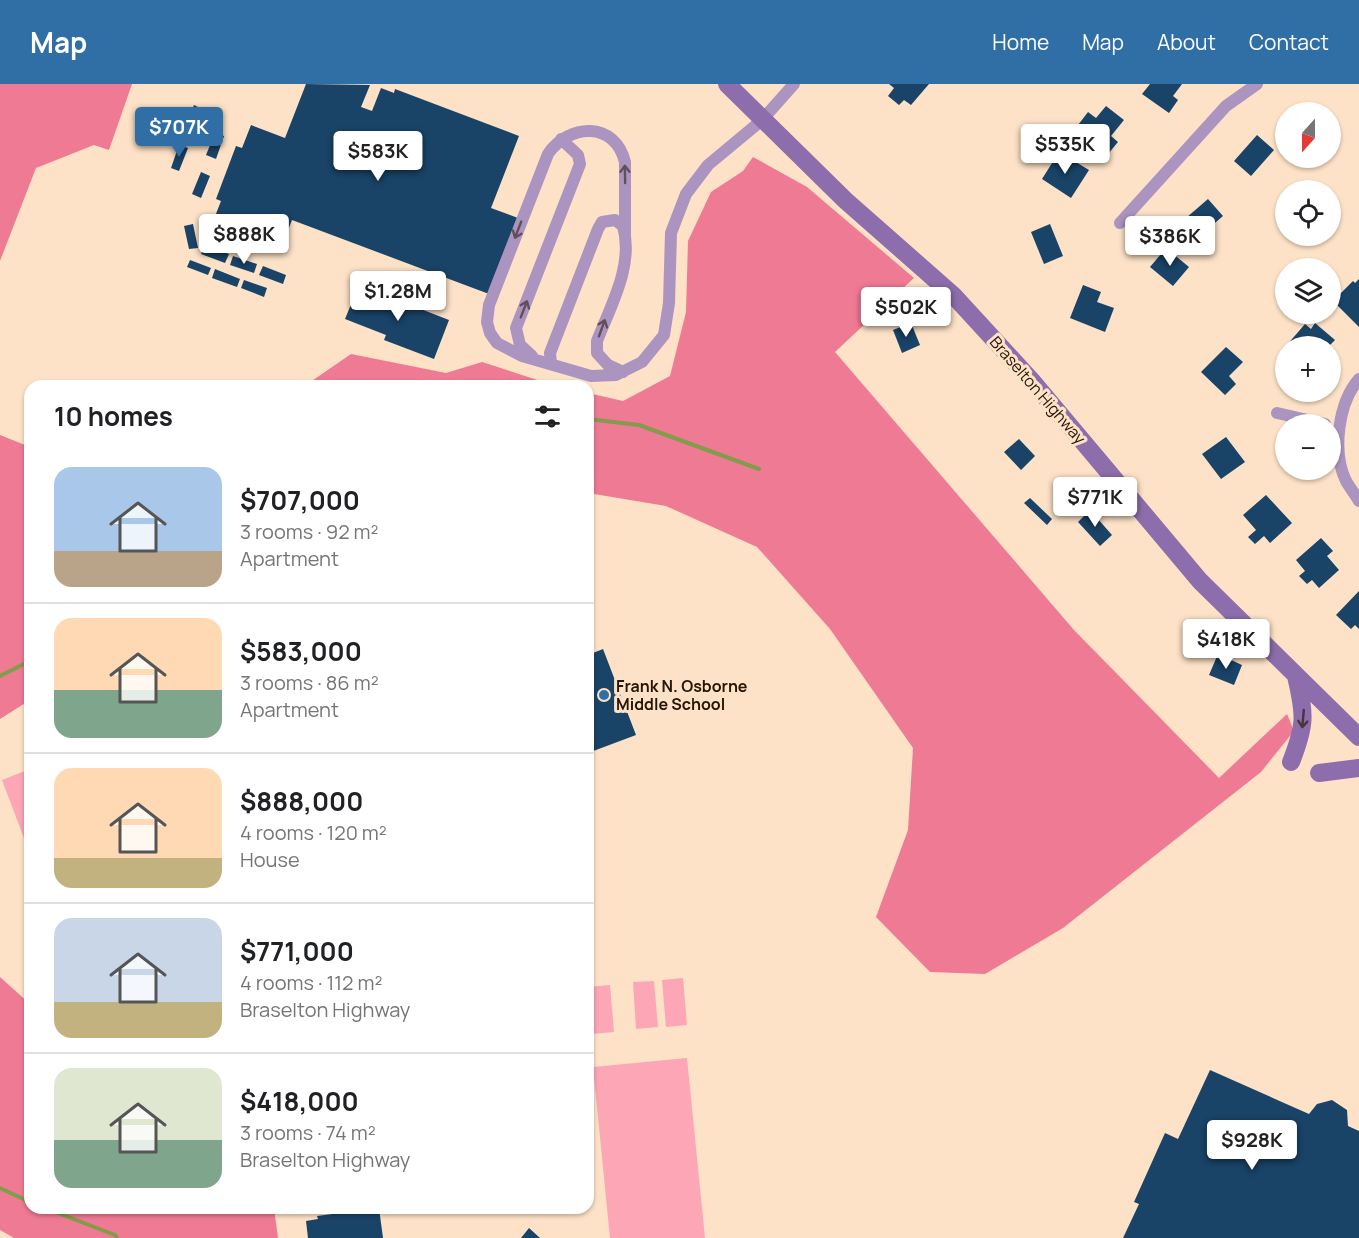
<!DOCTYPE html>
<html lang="en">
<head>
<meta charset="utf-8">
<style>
	:root { --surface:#fff; --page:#f2f2f2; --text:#202124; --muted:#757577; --line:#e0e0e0; --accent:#306fa6 }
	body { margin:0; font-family:Manrope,sans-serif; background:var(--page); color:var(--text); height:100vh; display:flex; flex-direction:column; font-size:22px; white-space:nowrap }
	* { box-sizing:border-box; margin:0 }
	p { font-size:20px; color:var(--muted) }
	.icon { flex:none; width:33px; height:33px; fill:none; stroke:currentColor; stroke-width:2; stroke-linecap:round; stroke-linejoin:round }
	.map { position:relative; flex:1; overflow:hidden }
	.side { position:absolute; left:24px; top:296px; width:570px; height:834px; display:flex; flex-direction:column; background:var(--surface); border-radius:18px; box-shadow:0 2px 4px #0004 }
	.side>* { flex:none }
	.needle { width:39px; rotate:201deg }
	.tools { position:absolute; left:1275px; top:18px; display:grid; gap:12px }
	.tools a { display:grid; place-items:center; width:66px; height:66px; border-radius:50%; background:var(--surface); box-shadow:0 2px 4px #0004; font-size:30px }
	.price { position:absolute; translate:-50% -51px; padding:0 14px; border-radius:6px; background:#fff; color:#222; font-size:20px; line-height:39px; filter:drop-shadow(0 2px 3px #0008) }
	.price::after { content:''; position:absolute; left:50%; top:36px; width:18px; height:14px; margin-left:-9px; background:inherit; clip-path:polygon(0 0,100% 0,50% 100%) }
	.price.current { background:var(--accent); color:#fff }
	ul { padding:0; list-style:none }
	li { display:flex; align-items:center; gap:18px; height:150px; padding:0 30px }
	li+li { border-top:2px solid var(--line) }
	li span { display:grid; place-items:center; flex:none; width:168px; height:120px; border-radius:18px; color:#555 }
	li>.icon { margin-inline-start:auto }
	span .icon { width:72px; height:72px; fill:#fffc; stroke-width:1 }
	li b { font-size:26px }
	h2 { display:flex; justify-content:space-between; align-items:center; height:72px; padding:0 30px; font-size:26px }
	header { display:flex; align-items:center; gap:36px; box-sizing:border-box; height:84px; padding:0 30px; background:var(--accent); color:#fff }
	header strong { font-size:28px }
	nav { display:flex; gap:33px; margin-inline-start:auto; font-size:21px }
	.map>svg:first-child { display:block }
	.green { fill:#fca6b6 }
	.forest { fill:#ef7a93 }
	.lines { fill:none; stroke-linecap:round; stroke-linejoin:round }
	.stream { stroke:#819c4b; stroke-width:4 }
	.building { fill:#194367 }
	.street { stroke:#ab95c0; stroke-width:12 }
	.secondary { stroke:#8d6dab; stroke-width:18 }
	.oneway { stroke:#614f59 }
	.oneway2 { stroke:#49343f }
	.poi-dot { fill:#306fa6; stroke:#fde2c7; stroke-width:2 }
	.labels { text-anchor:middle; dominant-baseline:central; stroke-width:6; stroke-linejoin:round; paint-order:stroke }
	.street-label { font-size:16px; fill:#251605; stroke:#fde2c7 }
	.poi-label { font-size:16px; font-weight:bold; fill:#251605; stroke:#fde2c7; text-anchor:start }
</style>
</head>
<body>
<header>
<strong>Map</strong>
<nav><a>Home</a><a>Map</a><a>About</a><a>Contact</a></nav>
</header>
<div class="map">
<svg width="1359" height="1154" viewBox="0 0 1359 1154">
	<rect width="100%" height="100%" fill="#fde2c7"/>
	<path class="green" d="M30,685v85l-28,-74z
		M683,894l4,47 -21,2 -4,-47z
		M654,897l4,46 -22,2 -3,-47z
		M610,901l4,47 -22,2 -3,-47z
		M687,974l18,180h-95l-17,-171z"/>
	<path class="forest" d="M0,0h132l-23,66 -15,-5 -58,23 -36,93z
		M753,73l54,30 107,91 -79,74 239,278 145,148 68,-64 7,17 -33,41 -198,156 -78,46 -55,-2 -54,-55 32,-87 5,-82 -83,-119 -73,-82 -91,-41 -78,-13v-100l35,8 47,-25 16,-64 2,-71 23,-49 32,-21z
		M351,270l95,19 36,-11 71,23h-247z
		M0,351l30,12v253l-30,19z
		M0,893l30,27v204h244l4,30h-264l-14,-8z"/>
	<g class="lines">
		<path class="stream" d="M588,335l51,6 120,44
			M0,592l30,-15
			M0,1104l30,14
			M45,1124l70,27 2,3"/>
	</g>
	<path class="building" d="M306,0l64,1 -9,22 11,4 9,-23 13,5 1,-4 124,47 -28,72 27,10 -29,76 -197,-74 -12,30 -68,-26 9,-23 -5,-2 20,-53 6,2 9,-23 34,13z
		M889,0h40l-18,21 -7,-5 -5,5 -11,-9 6,-8z
		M1150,0h32l-9,12 5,4 -9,13 -27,-19z
		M194,21l8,4 -8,22 -9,-4z
		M1106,22l18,14 -13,16 7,6 -10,12 -33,-25 13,-17 8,6z
		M215,49l9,3 -8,23 -10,-4z
		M1257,51l17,15 -23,26 -17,-15z
		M179,61l9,3 -9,23 -8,-3z
		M1059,68l30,18 -18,28 -29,-19z
		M201,88l9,4 -9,22 -9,-4z
		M1208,115l15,17 -22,19 -15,-17z
		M193,140l5,24 -9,1 -5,-23z
		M1050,140l13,32 -19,8 -13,-32z
		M205,160l24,10 -4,9 -24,-9z
		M1166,164l23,19 -16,19 -23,-19z
		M233,172l24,8 -3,9 -24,-8z
		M190,176l21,8 -3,7 -21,-8z
		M263,182l23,9 -3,9 -24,-9z
		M215,185l25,10 -3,8 -25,-9z
		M1359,195v48l-26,-26 20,-20 2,2z
		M244,196l23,8 -3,9 -23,-9z
		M359,201l90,35 -15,39 -50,-19 2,-5 -41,-16z
		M1083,201l18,7 -4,10 17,6 -9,24 -35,-14z
		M911,239l9,22 -18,8 -9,-23z
		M1315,239l20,17 -6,6h-43l19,-22 6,5z
		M1226,263l17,15 -14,14 7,8 -11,11 -24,-23z
		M1226,353l19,25 -24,17 -19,-25z
		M1019,355l16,17 -14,14 -17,-18z
		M1266,411l26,28 -22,20 -6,-7 -9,8 -7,-7 8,-7 -13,-15z
		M1030,414l22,21 -5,6 -23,-22z
		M1090,426l22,25 -12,11 -22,-24z
		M1321,454l12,13 -6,5 12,14 -20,18 -7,-8 -5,4 -8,-8 6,-5 -9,-11z
		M1359,507v38l-4,-4 -4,4 -15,-14z
		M603,565l33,86 -48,18v-98z
		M1218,570l24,11 -8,20 -25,-10z
		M1210,986l99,44 8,-10 15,-4 15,10 1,16 11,5v107h-236l16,-34 -5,-2 31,-69 13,6z
		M379,1124l4,30h-75l-2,-17 12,-2 -1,-3z
		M529,1144l11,10h-19z"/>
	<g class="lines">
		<path class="street" d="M1120,139l106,-117 31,-22
			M625,149v-71c-10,-41 -56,-39 -77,-8l-59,151 -2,17 3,11 7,10 25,13 69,20 25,-1 26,-13 22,-27 5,-32 2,-70 15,-39 22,-29 54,-45 32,-36
			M532,272l-12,-11 -4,-17 64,-164 -2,-9 -17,-16
			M551,279l-1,-10 48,-124 4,-7 13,-2 8,6c11,39 -12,79 -26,115v12l11,12 15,7
			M1359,295c-21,24 -27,73 -13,102 4,7 9,13 13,20
			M1277,329l48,11"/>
		<path class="secondary" d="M727,0l118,116 109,96 78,85 168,200 159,156
			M1291,678c15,-38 14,-47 5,-86
			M1319,689l40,-5"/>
	</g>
	<defs><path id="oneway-shaft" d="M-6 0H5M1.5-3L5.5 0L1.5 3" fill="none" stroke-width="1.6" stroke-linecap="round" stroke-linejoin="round" transform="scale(1.5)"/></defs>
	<g class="oneway">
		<use href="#oneway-shaft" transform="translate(625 90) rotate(-91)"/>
		<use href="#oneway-shaft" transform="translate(518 146) rotate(111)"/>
		<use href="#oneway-shaft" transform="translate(524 225) rotate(-69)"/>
		<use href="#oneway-shaft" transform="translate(602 244) rotate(-70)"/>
	</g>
	<use class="oneway2" href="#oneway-shaft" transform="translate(1303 635) rotate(95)"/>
	<circle class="poi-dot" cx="604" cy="611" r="6"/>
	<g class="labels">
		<g class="street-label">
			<text transform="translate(1038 306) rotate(49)">Braselton Highway</text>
		</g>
		<g class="poi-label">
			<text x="616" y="602">Frank N. Osborne<tspan x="616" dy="18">Middle School</tspan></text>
		</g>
	</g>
</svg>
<div class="tools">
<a><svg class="needle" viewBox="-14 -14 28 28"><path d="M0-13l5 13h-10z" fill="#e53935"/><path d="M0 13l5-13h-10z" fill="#757577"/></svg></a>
<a><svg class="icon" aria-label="locate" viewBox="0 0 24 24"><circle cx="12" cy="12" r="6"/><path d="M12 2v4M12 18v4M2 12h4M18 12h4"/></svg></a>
<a><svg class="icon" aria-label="layers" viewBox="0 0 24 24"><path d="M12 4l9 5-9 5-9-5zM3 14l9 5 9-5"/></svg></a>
<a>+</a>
<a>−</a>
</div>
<b class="price current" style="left:179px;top:74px">$707K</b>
<b class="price" style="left:1065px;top:91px">$535K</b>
<b class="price" style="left:378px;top:98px">$583K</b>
<b class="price" style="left:244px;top:181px">$888K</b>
<b class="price" style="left:1170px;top:183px">$386K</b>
<b class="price" style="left:398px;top:238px">$1.28M</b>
<b class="price" style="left:906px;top:254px">$502K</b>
<b class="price" style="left:1095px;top:444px">$771K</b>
<b class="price" style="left:1226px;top:586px">$418K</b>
<b class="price" style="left:1252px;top:1087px">$928K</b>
<section class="side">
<h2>10 homes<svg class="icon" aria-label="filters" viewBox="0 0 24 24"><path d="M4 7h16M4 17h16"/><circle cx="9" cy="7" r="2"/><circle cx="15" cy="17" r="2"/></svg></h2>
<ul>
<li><span style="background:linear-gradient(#a9c7e8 70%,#b9a48a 0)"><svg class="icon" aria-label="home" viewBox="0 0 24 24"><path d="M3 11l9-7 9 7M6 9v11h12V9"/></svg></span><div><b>$707,000</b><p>3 rooms · 92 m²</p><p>Apartment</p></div></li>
<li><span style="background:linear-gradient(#ffd9b3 60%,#7fa58c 0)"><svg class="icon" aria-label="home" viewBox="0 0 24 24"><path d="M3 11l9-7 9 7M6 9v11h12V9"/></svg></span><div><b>$583,000</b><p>3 rooms · 86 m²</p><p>Apartment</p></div></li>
<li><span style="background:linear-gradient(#ffd9b3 75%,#c2b280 0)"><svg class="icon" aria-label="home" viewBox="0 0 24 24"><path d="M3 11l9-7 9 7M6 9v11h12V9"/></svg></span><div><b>$888,000</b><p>4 rooms · 120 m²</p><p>House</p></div></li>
<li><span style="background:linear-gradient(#c9d6e8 70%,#c2b280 0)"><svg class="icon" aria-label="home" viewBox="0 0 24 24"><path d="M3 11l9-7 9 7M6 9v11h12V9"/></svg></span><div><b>$771,000</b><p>4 rooms · 112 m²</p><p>Braselton Highway</p></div></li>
<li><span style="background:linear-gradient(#dfe7d0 60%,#7fa58c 0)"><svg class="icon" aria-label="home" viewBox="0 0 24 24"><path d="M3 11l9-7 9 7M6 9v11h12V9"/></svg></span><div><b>$418,000</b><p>3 rooms · 74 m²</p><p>Braselton Highway</p></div></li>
</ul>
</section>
</div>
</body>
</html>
